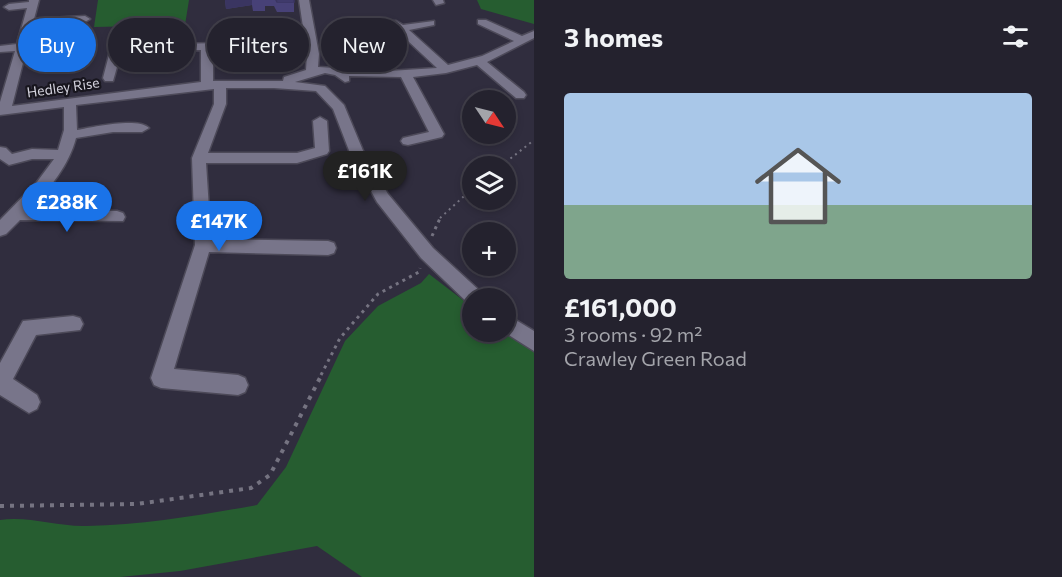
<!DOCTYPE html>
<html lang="en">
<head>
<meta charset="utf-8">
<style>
	:root { --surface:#24222e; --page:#302f3a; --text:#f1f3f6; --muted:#a3a4aa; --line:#413f4a; --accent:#1a73e8 }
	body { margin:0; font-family:Commissioner,sans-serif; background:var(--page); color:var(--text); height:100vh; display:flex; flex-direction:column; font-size:22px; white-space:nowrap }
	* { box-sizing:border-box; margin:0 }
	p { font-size:20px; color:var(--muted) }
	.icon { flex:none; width:33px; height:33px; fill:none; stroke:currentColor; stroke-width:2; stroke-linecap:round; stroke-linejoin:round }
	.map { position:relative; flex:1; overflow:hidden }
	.details { display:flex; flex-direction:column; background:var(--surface); width:528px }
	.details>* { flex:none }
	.guide { position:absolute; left:18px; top:18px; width:426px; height:54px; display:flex; gap:12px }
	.needle { width:39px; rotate:125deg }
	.fabs { position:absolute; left:462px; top:90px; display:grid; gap:12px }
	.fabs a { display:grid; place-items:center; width:54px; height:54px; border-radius:50%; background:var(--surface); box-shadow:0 3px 9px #0003,0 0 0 2px var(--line); font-size:30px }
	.price { position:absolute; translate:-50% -51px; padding:0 14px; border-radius:21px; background:var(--accent); color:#fff; font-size:20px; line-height:39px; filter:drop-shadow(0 2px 3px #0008) }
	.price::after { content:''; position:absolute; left:50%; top:36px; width:18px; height:14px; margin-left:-9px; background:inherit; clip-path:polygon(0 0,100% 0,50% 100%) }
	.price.current { background:#222; color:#fff }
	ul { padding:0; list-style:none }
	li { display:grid; align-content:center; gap:12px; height:318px; padding:0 30px }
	li span { display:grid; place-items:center; height:186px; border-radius:6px; color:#555 }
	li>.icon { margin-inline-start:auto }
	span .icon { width:108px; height:108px; fill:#fffc; stroke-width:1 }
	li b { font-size:26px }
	h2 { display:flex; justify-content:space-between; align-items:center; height:72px; padding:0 30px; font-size:26px }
	.chip { padding:0 21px; border-radius:27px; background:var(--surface); box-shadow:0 3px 9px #0003,0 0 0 2px var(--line); font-size:21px; line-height:54px }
	.chip.current { background:var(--accent); color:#fff }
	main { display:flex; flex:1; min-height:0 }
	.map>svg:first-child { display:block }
	.green { fill:#265d30 }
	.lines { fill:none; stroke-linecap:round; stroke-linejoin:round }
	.minor-casing { stroke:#4d4a59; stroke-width:3 }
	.path-far2 { stroke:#757381; stroke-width:2; stroke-dasharray:2 4; stroke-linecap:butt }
	.path-far1 { stroke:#757381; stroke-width:3; stroke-dasharray:3 4.5; stroke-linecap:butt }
	.path { stroke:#757381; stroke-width:4; stroke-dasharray:4 6; stroke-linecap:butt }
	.minor { fill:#78758a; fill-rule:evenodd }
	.wall { fill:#474177 }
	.shaded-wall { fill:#3a3561 }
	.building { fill:#534c8a; stroke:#3a3561; stroke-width:1.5 }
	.labels { text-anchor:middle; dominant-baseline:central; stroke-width:4.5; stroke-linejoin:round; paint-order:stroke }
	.far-street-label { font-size:14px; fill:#d4d3de; stroke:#18161e }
</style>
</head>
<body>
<main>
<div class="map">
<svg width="534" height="577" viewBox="0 0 534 577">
	<rect width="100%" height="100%" fill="#302d3e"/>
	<path class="green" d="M98,0h91l-4,25 -91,2z
		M477,0h57v24l-53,-15z
		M429,274l43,33v25h33l29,17v228h-172l-45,-31 -137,25 -60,6h-120v-57c30,-4 57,7 87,6 57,-1 114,-11 170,-21l29,-38 59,-126 33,-35 43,-23z"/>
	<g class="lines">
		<defs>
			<path id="minor" d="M29,0h10l-5,19 51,-3 5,3 -5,3 -53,4 -3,10 41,-3 14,-4 5,3 -18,7 -43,4 -16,63 189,-24v-32l-75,1 -5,2 -8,28h-8l-2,-3 7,-27 15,-6 145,-3 4,1v4l-61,2v32h70l1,-4 22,-7 1,-16 -8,-54h10l10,54 -1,13 71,4 48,-3 -44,-41 -39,2 1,11 -1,2h-8l-3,-16 5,-3 48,-2 7,4 31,-4v4l-25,5 39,35 34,-9 32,-15 -36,-17v-4h8l36,16 12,-5v7l-47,24 37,30 2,3 -2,3h-8l-39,-33 -31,8 -33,4 31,57 -2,3 -34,8 -5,-1 -2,-3 2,-3 26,-6 -28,-55 -52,-1v5l-4,1 -10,-7 -10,-2 -30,9 30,4 19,19 20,48 24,41 45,54 48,44 3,6h-12v7l-3,-1 -48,-46 -44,-56 -27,-49 -17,-44 -17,-18 -42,-3h-48v16l-18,49h89l18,-5 -2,-27 7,-4 7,4 2,30 -2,3 -30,9h-91l5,76 117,2 6,2 2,5 -2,5 -6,2 -119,-3 -35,117 64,6 7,3 3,7 -3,7 -7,3 -77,-7 -7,-3 -3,-7 44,-133 -3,-87 22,-54v-15l-138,16 1,25c16,-3 61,-13 72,-2l-7,4h-29l-37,6c-7,27 -26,50 -45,71l86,2 6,2 2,4 -2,4 -103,-1 -14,14 -6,2v-16l37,-38 17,-23h-22l-23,6 -9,-6v-12l6,1 6,6 20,-5 26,1 6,-20v-23l-64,8v-13l15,-51 -15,1v-6l17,-2 10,-36 -18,2 -5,-3 5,-3 20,-2z
				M433,0h10l1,3 -8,2z
				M506,314l28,17v20l-30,-19z
				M73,316l7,2 3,6 -3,6 -44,5 -23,44 24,16 3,7 -3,7 -8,4 -29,-18v-32l23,-42z"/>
		</defs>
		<use href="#minor" class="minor-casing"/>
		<path class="path-far2" d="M501,166l33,-26
			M440,218l32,-29"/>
		<path class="path-far1" d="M432,236l9,-20
			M321,375l19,-37 38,-44 41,-22 1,-4"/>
		<path class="path" d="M0,506l137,-2 114,-16 19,-13 52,-101"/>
		<use href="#minor" class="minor"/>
	</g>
	<path class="wall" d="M225,0h69v12h-17l-3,-6h-9v5h-12l-1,-6 -26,4z"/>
	<path class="shaded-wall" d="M225,0h27v5l-26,4z"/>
	<path class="building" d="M276,0h18v2h-17z"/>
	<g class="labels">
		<g class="far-street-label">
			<text transform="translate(63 87) rotate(-8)">Hedley Rise</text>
		</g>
	</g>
</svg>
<div class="fabs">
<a><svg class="needle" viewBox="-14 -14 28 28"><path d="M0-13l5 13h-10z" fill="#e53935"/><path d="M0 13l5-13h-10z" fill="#a3a4aa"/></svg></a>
<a><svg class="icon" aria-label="layers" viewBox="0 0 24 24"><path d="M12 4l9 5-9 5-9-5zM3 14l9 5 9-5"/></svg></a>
<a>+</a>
<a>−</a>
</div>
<b class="price current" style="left:365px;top:202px">£161K</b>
<b class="price" style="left:67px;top:233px">£288K</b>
<b class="price" style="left:219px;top:252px">£147K</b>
<div class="guide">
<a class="chip current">Buy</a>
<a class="chip">Rent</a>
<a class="chip">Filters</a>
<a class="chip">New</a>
</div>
</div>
<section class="details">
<h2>3 homes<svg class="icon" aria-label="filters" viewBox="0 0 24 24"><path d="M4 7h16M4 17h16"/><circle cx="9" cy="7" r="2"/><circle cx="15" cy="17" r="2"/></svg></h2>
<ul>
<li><span style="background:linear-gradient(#a9c7e8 60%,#7fa58c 0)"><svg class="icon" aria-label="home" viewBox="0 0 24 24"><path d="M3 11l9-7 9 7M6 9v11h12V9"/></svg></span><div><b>£161,000</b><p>3 rooms · 92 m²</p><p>Crawley Green Road</p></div></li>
</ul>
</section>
</main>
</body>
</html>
